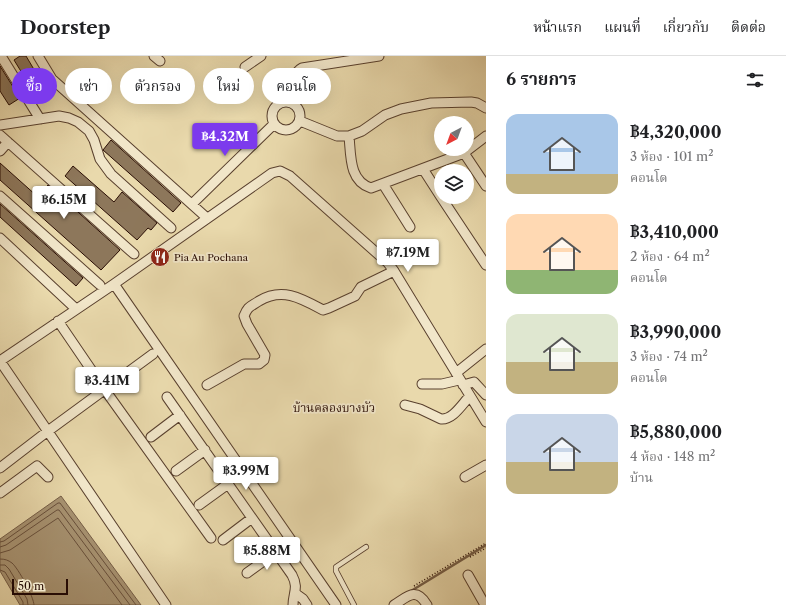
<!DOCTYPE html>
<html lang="th">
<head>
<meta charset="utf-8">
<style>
	:root { --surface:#fff; --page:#f2f2f2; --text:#202124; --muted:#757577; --line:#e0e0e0; --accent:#7c3aed }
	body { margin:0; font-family:"Libre Caslon Text","Noto Serif Thai",serif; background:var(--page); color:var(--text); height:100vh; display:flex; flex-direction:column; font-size:15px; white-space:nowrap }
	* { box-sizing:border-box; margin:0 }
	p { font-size:13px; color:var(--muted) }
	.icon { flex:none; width:22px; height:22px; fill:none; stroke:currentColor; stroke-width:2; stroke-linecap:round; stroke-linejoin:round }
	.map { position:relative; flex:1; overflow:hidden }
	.sheet { display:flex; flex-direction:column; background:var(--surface); width:300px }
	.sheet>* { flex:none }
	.hud { position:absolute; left:12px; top:12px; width:380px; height:36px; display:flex; gap:8px }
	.needle { width:26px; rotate:221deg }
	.tools { position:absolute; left:434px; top:60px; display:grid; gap:8px }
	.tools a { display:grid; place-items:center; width:40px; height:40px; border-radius:50%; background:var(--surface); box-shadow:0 4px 16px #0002; font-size:20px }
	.scale { position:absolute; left:12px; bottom:10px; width:56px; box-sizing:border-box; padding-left:4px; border:2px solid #290d04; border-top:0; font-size:11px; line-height:14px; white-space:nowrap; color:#290d04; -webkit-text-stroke:3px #f1e6c9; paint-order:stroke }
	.price { position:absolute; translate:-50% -34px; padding:0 9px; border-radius:4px; background:#fff; color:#222; font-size:13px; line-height:26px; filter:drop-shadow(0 1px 2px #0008) }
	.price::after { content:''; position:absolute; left:50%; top:24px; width:12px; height:9px; margin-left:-6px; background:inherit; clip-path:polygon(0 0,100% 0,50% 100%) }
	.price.on { background:var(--accent); color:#fff }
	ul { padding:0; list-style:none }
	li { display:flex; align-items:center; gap:12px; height:100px; padding:0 20px }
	li span { display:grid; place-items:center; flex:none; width:112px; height:80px; border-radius:12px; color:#555 }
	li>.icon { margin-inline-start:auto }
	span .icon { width:48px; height:48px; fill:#fffc; stroke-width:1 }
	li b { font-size:17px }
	h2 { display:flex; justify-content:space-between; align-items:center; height:48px; padding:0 20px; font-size:17px }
	.pill { padding:0 14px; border-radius:18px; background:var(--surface); box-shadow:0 4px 16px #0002; font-size:14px; line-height:36px }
	.pill.on { background:var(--accent); color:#fff }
	header { display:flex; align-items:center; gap:24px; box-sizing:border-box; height:56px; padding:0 20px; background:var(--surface); border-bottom:1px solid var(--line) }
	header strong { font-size:19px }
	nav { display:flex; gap:22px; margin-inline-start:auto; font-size:14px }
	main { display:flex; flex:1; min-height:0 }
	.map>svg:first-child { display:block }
	.water { fill:#a89473; stroke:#755e47 }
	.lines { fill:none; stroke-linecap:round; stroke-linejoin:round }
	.shore { stroke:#68503c; stroke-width:1 }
	.stream { stroke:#755e47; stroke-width:2.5 }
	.building { fill:#8d775b; stroke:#290d04 }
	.service-casing { stroke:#59402e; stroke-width:6 }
	.minor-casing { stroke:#59402e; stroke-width:11 }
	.path { stroke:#290d04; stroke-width:1.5; stroke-dasharray:1 2; stroke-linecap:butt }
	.service { stroke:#f1e6c9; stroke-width:4.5 }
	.minor { stroke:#f1e6c9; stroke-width:9 }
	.labels { text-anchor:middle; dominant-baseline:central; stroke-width:3.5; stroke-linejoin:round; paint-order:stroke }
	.poi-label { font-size:10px; fill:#290d04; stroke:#f1e6c9; text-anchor:start }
	.quarter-label { font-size:12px; fill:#290d04; stroke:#f1e6c9 }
</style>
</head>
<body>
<header>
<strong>Doorstep</strong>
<nav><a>หน้าแรก</a><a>แผนที่</a><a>เกี่ยวกับ</a><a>ติดต่อ</a></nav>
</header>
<main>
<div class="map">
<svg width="486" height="549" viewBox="0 0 486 549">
	<rect width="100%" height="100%" fill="#e9d9ac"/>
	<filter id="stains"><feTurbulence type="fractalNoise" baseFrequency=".005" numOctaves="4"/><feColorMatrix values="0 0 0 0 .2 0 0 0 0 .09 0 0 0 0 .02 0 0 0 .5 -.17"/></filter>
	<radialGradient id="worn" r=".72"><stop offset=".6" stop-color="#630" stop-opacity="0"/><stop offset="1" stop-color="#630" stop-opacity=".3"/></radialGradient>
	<path class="water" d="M61,440l80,109h-121l-20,-34v-32z"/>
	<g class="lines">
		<path class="shore" d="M0,486l4,-1 54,-38h2l76,102
			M0,491l6,-2 51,-35h2l71,95
			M0,497l10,-3 48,-32 64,87
			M0,503c5,0 8,1 12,4 6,5 22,34 22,42
			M0,509h5l4,4 18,30 1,6
			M0,514l5,2 18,30v3"/>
		<path class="stream" d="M411,535l75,-46"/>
	</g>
	<path class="building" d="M20,0h6l22,37 -10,6 -24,-39z
		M0,10l20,32 -11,7 -9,-14z
		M111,84l70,63 -8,9 -70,-62z
		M0,107l38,34 10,-12 72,65 -19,20 -101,-90z
		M73,110l41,36 8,-10 35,31 -6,7 -3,-2 -11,12 -72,-64z
		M0,148l83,74 -7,8 -76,-69z"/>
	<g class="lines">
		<defs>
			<path id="service" d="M354,549l-18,-34v-4l30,-20"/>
			<path id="minor" d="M1,0l39,63
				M38,0l14,23 155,139
				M154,0l6,5
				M245,11l16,-11
				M272 60a14 14 0 1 1 28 0a14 14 0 1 1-28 0Z
				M287,46c3,-10 5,-29 15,-34l77,-12
				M300,65l37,15h12l13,-5 23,-16 16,-6 30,-6 40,-1 6,1 9,5
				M0,69l59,-9 10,2 9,4 11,9 5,9 6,19 11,15 60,54
				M0,79l134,119
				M349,80c2,20 0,45 22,52l93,-35 22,-17
				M0,95l8,-9
				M464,97l22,33
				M423,113l18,28
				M383,128l27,43
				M0,140l100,89
				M441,141l45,68
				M192,148l82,-80
				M0,182l76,71
				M114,228l222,321
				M58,265l47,69 106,148
				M0,305l114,-77 158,-111 8,-2 10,5 98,87 6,8 92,151
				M0,305l166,244
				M456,317l30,-24
				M422,328h20l17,-4
				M207,329l37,-21h15l5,-4 1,-5 -18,-31 -3,-8c4,-10 6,-9 15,-15 23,-14 42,-3 64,9l6,-2 26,-12 6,-9 33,-16
				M463,329l11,-3 12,13
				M167,341l125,178c7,13 1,18 1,30
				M405,349l15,4 21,10c12,1 21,-15 29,-23
				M151,381l29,-22
				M0,412l48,-37 105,-77
				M176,415l29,-21
				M465,421l21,-12
				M0,437l37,-27 11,11
				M199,449l29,-21
				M223,484l29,-22
				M247,517l29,-21
				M468,519l17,30
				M296,538l7,5 4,6
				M394,549c13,-8 22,-19 33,0"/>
		</defs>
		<use href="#service" class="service-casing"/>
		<use href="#minor" class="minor-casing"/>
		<path class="path" d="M470,501l16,-9
			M414,530l72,-43"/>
		<use href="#service" class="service"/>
		<use href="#minor" class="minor"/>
	</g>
	<defs>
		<symbol id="restaurant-disc" viewBox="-11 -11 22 22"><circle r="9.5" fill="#8f2418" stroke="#f1e6c9"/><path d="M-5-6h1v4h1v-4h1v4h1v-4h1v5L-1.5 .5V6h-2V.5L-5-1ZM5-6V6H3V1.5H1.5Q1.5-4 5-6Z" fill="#fff"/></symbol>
	</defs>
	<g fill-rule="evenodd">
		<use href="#restaurant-disc" x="149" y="190" width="22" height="22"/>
	</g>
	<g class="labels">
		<g class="poi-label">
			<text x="174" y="201">Pia Au Pochana</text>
		</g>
		<g class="quarter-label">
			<text x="334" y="351">บ้านคลองบางบัว</text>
		</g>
	</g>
	<rect width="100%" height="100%" filter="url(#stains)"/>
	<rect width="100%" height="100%" fill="url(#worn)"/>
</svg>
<div class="tools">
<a><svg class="needle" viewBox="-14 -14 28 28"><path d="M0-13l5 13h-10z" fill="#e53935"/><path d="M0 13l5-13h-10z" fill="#757577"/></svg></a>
<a><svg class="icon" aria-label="layers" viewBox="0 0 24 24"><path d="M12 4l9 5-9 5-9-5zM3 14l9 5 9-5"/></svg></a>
</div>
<div class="scale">50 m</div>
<b class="price on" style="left:225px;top:101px">฿4.32M</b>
<b class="price" style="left:64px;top:164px">฿6.15M</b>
<b class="price" style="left:408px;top:217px">฿7.19M</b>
<b class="price" style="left:107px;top:345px">฿3.41M</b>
<b class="price" style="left:246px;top:435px">฿3.99M</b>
<b class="price" style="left:267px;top:515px">฿5.88M</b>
<div class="hud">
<a class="pill on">ซื้อ</a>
<a class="pill">เช่า</a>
<a class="pill">ตัวกรอง</a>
<a class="pill">ใหม่</a>
<a class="pill">คอนโด</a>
</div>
</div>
<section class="sheet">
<h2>6 รายการ<svg class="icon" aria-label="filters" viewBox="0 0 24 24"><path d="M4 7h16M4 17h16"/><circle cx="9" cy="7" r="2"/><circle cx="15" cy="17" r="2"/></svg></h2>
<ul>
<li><span style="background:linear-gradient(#a9c7e8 75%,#c2b280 0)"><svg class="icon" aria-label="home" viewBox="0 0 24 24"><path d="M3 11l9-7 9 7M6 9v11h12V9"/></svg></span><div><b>฿4,320,000</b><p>3 ห้อง · 101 m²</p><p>คอนโด</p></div></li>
<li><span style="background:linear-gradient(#ffd9b3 70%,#8fb573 0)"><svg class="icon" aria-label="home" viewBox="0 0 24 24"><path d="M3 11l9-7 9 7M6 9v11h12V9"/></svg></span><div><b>฿3,410,000</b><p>2 ห้อง · 64 m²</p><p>คอนโด</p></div></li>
<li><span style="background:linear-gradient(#dfe7d0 60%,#c2b280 0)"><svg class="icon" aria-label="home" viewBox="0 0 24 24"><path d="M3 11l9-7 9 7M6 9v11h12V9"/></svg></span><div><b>฿3,990,000</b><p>3 ห้อง · 74 m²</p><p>คอนโด</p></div></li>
<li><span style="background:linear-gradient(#c9d6e8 60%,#c2b280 0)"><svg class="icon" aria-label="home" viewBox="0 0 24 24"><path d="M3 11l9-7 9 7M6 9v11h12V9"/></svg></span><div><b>฿5,880,000</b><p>4 ห้อง · 148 m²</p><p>บ้าน</p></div></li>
</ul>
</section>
</main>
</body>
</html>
